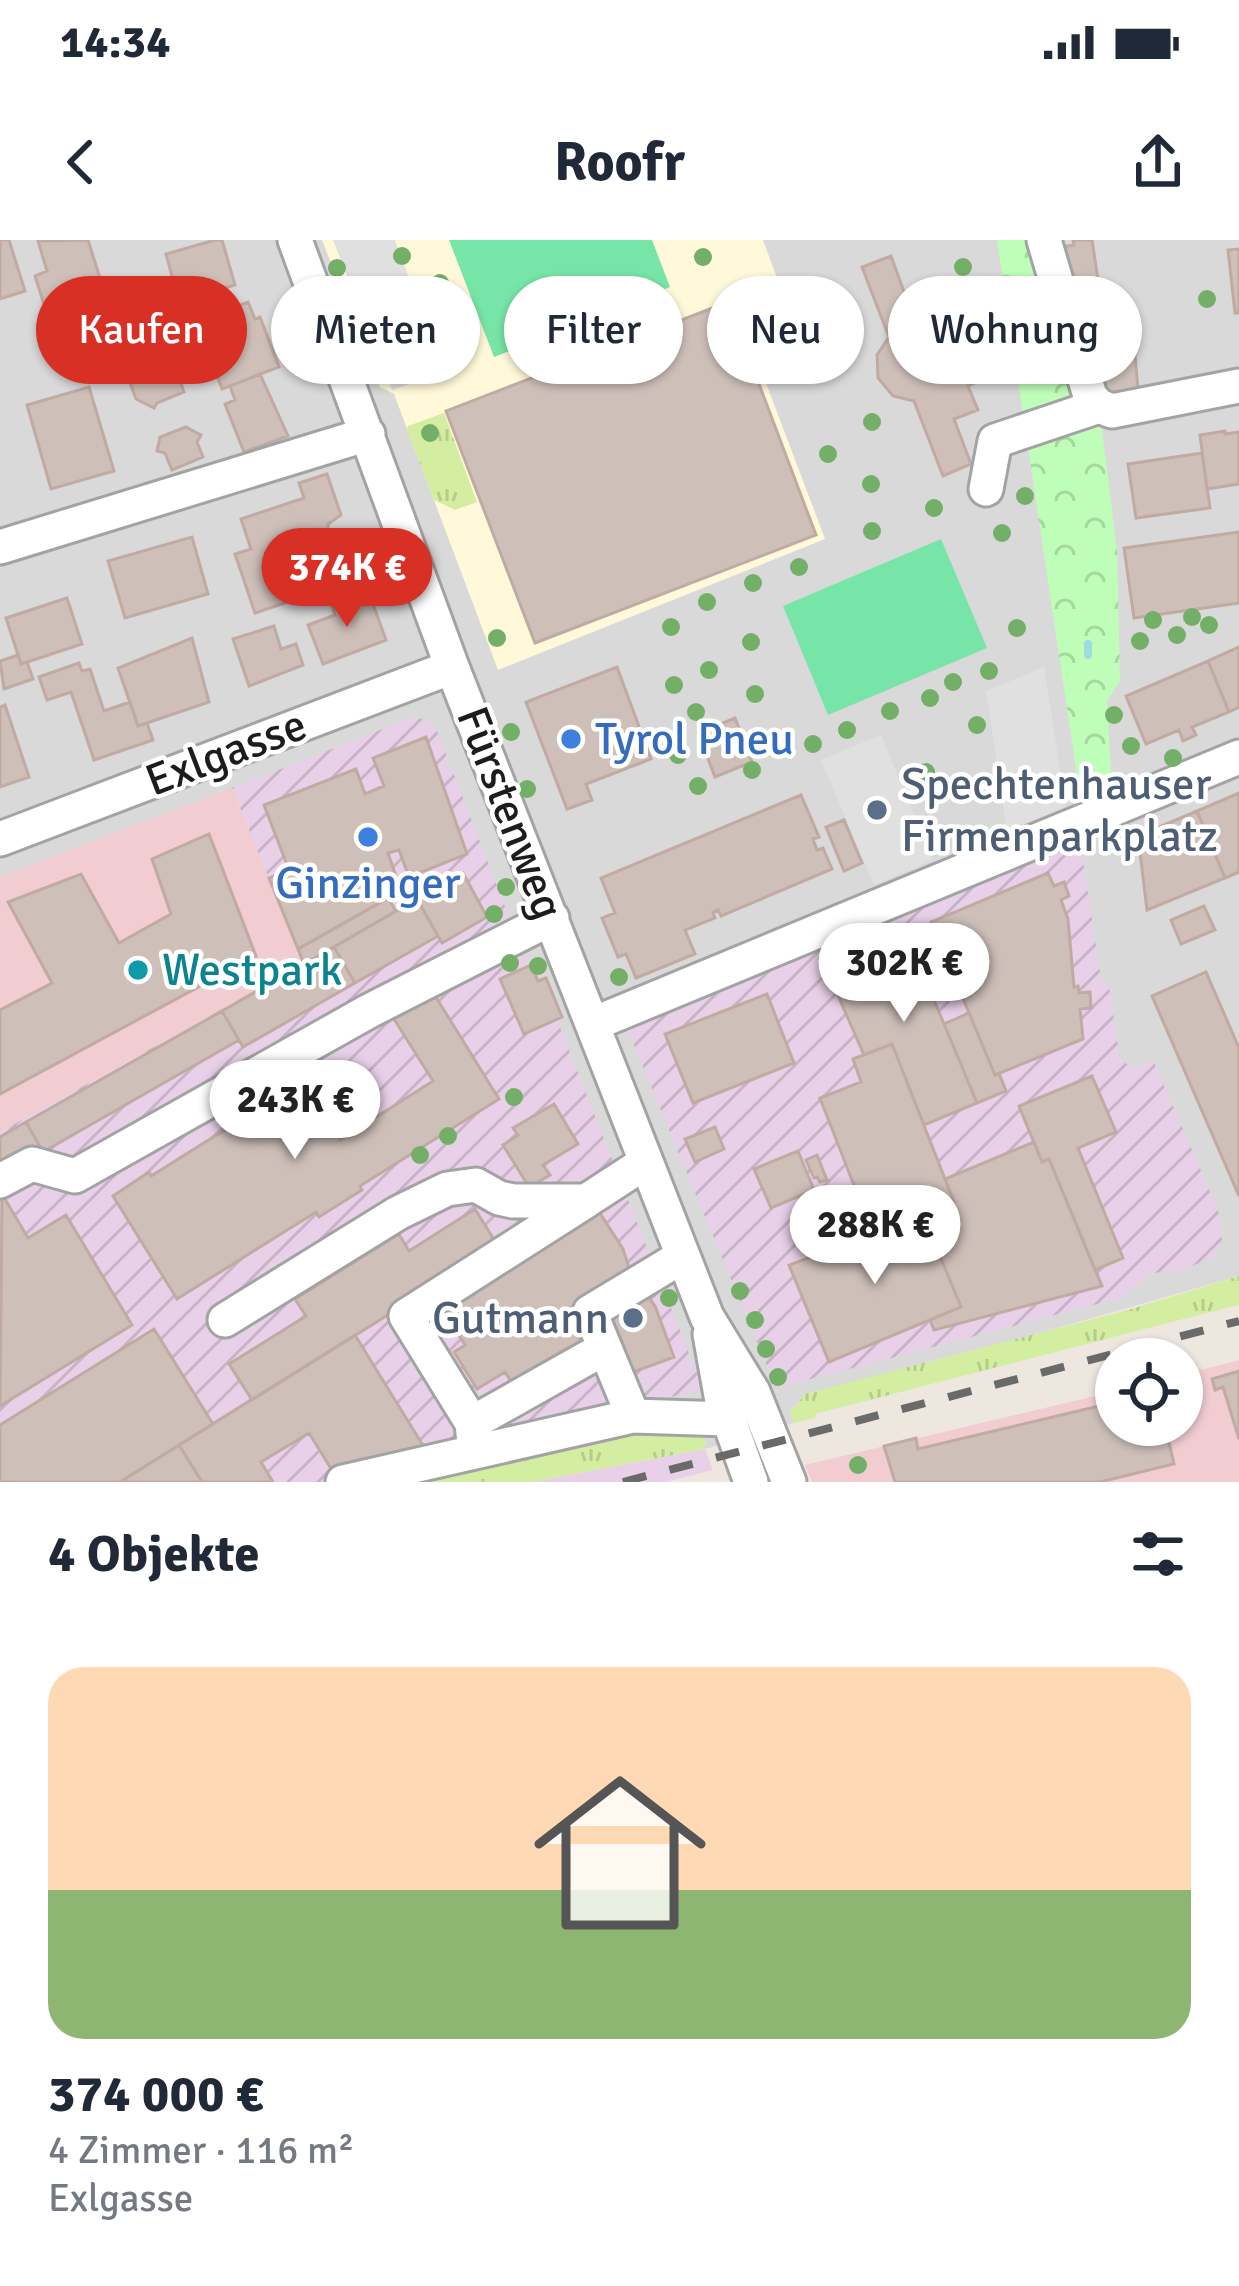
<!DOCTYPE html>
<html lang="de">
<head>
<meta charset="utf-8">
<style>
	:root { --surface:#fff; --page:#f2f2f3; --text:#1f2937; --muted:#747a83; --accent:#d93025 }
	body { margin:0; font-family:Signika,sans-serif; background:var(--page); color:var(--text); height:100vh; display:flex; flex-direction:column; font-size:45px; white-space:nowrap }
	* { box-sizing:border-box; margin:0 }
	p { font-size:39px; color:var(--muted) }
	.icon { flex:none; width:66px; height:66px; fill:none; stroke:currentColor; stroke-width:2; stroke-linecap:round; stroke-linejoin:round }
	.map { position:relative; height:1242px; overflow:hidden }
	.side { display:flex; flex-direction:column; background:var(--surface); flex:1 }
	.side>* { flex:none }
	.top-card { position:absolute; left:36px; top:36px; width:1167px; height:108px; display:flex; gap:24px }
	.tools { position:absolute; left:1095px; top:1098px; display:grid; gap:24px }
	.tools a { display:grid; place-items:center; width:108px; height:108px; border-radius:50%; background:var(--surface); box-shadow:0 3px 9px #0004; font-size:60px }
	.price { position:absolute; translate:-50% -102px; padding:0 27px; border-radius:42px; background:#fff; color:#222; font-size:39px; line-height:78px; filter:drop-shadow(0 3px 6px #0008) }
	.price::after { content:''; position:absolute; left:50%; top:72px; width:36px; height:27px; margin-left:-18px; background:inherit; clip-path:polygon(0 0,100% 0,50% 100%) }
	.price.current { background:var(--accent); color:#fff }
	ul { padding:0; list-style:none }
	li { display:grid; align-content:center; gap:24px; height:636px; padding:0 48px }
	li span { display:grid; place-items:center; height:372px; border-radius:36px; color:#555 }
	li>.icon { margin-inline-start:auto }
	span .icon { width:216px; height:216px; fill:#fffc; stroke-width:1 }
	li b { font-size:51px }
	h2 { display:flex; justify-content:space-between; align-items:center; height:144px; padding:0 48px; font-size:51px }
	.pill { padding:0 42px; border-radius:54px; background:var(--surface); box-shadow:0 3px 9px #0004; font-size:42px; line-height:108px }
	.pill.current { background:var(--accent); color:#fff }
	.status { display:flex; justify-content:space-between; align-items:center; height:84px; padding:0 60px; background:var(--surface); direction:ltr }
	.status svg { height:33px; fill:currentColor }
	header { display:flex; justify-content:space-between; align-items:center; height:156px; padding:0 48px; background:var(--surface); font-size:54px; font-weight:700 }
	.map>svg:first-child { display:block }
	.residential { fill:#dad9d9 }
	.commercial { fill:#f1cdd2 }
	.industrial { fill:url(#industrial-furrows) }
	.education { fill:#fff8d9 }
	.railway { fill:#e8d1e8 }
	.grass { fill:url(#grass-tufts) }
	.park { fill:url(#park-crowns) }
	.pitch { fill:#77e5a7 }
	.parking { fill:#e0e0e0 }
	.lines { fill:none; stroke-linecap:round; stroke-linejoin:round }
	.stream { stroke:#9cdde0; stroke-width:8 }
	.building { fill:#cebfb9; stroke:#c1aaa2; stroke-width:3 }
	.minor-casing { stroke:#a3a3a3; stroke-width:39 }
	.minor { stroke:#fff; stroke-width:33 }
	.rail { stroke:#6a6a6a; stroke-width:8; stroke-dasharray:24 24; stroke-linecap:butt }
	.tree { fill:#73af66 }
	.shop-dot { fill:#3f7fe0; stroke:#fff; stroke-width:4.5 }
	.service-dot { fill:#5c6f8a; stroke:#fff; stroke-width:4.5 }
	.culture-dot { fill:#0f9aa8; stroke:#fff; stroke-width:4.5 }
	.labels { text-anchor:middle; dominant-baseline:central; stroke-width:9; stroke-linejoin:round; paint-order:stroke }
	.shop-label { font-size:45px; fill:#366cbe; stroke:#fff; text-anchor:start }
	.street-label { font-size:45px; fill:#1c1c1c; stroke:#fff }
	.service-label { font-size:45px; fill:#4e5e75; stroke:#fff; text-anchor:start }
	.culture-label { font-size:45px; fill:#0d838f; stroke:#fff; text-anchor:start }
</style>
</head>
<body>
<div class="status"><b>14:34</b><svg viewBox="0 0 49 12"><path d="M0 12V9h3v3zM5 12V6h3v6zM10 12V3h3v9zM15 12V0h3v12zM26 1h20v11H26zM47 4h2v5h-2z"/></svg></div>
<header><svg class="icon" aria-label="back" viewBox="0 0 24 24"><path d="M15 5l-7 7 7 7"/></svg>Roofr<svg class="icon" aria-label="share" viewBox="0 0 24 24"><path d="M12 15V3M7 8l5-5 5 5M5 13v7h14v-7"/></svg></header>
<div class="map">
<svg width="1239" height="1242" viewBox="0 0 1239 1242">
	<defs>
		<pattern id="industrial-furrows" width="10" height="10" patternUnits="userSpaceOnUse" patternTransform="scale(3)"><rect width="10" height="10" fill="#e8d1e8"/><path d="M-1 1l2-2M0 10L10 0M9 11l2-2" fill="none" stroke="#c6b3c6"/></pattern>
		<pattern id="grass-tufts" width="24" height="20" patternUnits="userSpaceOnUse" patternTransform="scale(3)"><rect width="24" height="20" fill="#d4eea1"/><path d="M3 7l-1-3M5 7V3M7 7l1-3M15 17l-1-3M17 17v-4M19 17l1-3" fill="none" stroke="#b5cc8a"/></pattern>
		<pattern id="park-crowns" width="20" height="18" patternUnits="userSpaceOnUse" patternTransform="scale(3)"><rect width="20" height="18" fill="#bffeb8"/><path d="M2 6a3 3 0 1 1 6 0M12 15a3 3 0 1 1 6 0" fill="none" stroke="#a4d99e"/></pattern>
	</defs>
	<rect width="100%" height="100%" fill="#eee7e0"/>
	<path class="residential" d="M0,0h1239v1036l-437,125 -12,9 4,13 -89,26 1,-14 -49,-10 -88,25 -159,32h-410z"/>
	<path class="commercial" d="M232,548l72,176 -304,168v-255z
		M1239,1120v122h-427l-7,-17 311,-74v34h66v-50z"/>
	<path class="industrial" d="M416,476l19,10 100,258 7,-2 161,407 -374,93h-329v-350l304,-168 -72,-176z
		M1074,598l7,10 20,132 8,7 11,73 13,8 20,-8 66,153 3,29 -8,16 -37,13 -25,2 -32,25 -344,90 -150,-362z"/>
	<path class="education" d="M322,0h441l28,76 -44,17 78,206 -327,131 -104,-276 -14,-7z"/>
	<path class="railway" d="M705,1209l8,21 -47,12h-134z"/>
	<path class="grass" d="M444,173l33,89 -22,8 -21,-10 -27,-70 1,-4z
		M1239,1036v29l-5,1 -419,108 1,4 -22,5 -5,-13 9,-5 6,-11 324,-84z
		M657,1185l49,10 -1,14 -173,33h-122l159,-32z"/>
	<path class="park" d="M997,0h47l55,166 18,145 3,130 -13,20 6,108 -29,13z"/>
	<path class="pitch" d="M449,0h203l18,47 -176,70z
		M941,299l46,109 -159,67 -45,-109z"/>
	<path class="parking" d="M333,0h62l49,132 -52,18z
		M1044,427l22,140 -59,24 -21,-140z
		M881,495l52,125 -59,25 -53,-125z"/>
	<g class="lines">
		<path class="stream" d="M1088,404v11"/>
	</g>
	<path class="building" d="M0,0h9l16,51 -25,8z
		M88,0l27,86 -58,19 -22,-69 12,-5 -9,-30z
		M215,0h7l13,45 -56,17 -13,-48z
		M1073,0h19l6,40 -31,5 -6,-38 13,-2z
		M1239,9v64h-4l-7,-63z
		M891,16l16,44 24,-10 10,24 9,-4 13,32 -6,2 3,7 6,-2 13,32 -11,5 10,24 -24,9 17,45 -28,12 -29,-75 -21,-5 -15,-18 -1,-23 12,-18 -27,-70z
		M1108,43l6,50 -29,5 -6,-37 14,-3 -2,-12z
		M248,62l7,17 5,-2 19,50 -57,22 -19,-50 23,-9 -6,-17z
		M728,62l88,233 -281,108 -89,-232z
		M1133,93l5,56 -32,5 -9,-32h4v-6l16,-2 -3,-18z
		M167,106l17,46 -27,11 -3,5 -18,-9 -10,-27 6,-18 7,3z
		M260,134l28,62 -44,16 -19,-48 10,-4 -5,-14z
		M89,147l25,84 -63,18 -24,-84z
		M186,187l15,8 -4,7 6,15 -31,13 -7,-17 -8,-2 3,-14z
		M1225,191v3l14,-2v52l-32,5 -7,-54z
		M1202,213l8,55 -74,10 -8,-54z
		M327,234l14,41 -13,9v13l-5,6 -20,8 14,41 -62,21 -20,-59 16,-5 -10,-30 63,-21 -5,-15z
		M1239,292v71l-105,15 -10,-70z
		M192,297l16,57 -83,24 -17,-57z
		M370,356l16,44 -63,24 -15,-39 27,-10 -3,-10z
		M67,358l15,46 -61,20 -15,-46z
		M274,386l7,23 15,-5 7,21 -54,21 -16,-47z
		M192,398l17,64 -71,24 -20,-58z
		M1239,407v60l-10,5 -21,-51z
		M18,415l3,9 6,-2 6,17 -29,10 -4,-28z
		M1208,421l21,51 -37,15 4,8 -13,6 -4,-11 -33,14 -20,-48z
		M79,423l3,8 8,-2 14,42 26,-9 8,24 9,-3 6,17 -59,20 -23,-68 -24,8 -8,-23z
		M617,427l34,92 -65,25 6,16 -25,9 -41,-107z
		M5,465l24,72 -29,10v-80z
		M735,478l17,44 -37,15 -17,-44z
		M426,497l41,117 -58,23 -10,-27 -11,3 13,38 -103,58 -29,-71 20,-8 -25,-65 92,-36 9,25 19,-8 -11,-28z
		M1239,553v79l-14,6 -28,-67z
		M801,555l18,42 -6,2 4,11 6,-2 9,21 -111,47 -3,-6 -5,2 2,6 -30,12 10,24 -59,24 -10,-24 -8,3 -16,-39 13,-5 -14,-35z
		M1197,571l28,67 -78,32 -9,-74z
		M844,580l18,43 -18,8 -18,-44z
		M209,594l47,122 -256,138v-84l52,-27 -44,-81 73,-28 38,69 52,-29 -19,-55z
		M463,633l24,44 -45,26 -25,-44z
		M1048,633l6,13 10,-4 5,14 -8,4 7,19 6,68 4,-1 1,7 11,-1 1,16 -11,1 3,30 -88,36 -64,-153z
		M388,658l8,13 -92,53 -6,-15z
		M417,659l21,37 -83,47 -21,-36z
		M1204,666l11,24 -34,14 -10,-24z
		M906,693l71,170 -53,22 -32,-81 -28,11 -34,-78 21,-8 -5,-12z
		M334,707l21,36 -112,64 -21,-36z
		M531,725l7,16 8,-3 16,39 -38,17 -24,-55z
		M1206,732l33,76v148l-87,-200z
		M434,754l65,105 -139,87 2,4 -43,27 -3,-5 -139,87 -64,-103 36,-24 2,4 152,-95 37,59 93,-59 -39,-62z
		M767,754l27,69 -101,40 -28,-69z
		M222,771l17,29 -196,112 -17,-30z
		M969,773l26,62 4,-2 7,18 -29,12 -33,-79z
		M892,804l62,158 -81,32 -53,-136 41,-16 -8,-23z
		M1092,836l24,56 -38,16 45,110 -28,12 -46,-111 -7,3 -23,-56z
		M554,864l24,40 -35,21 7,10 -21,12 -26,-42 15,-10 -5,-7z
		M26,882l13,23 -39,23v-31z
		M715,887l9,22 -29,13 -10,-23z
		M1034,902l8,20 7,-3 53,127 -168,44 -4,-10 31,-13 -38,-92 31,-13 -9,-23z
		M798,911l16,39 -43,18 -17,-39z
		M817,915l10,25 -7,2 -3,-5 -3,1 -8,-18z
		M2,954l26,44 38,-23 66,110 -132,81z
		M596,967l27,42 8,25 -68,39 22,34 -71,39 -9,-14 -28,17 -23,-37 11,-7 -24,-38z
		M475,969l23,37 -246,154 -23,-36 77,-48 -11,-17 104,-65 10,17z
		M923,975l38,92 -132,55 -40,-97z
		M631,1034l24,32 19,51 -65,24 -10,-86z
		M154,1089l59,95 -93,58h-120v-57z
		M355,1095l72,117 -92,23 -26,-42 -48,29 12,20h-71l-23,-37z
		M1239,1131v68l-16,-52 -8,3 -3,-11z
		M1116,1162v23h49l9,39 -74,18h-205l-11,-36 32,-8 2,11z
		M179,1205l23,37h-82z"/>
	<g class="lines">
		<defs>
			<path id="minor" d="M295,0l157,427 255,650 46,75 36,90
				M1044,0l46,156 9,10 13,5 127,-25
				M986,249l9,-48 104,-35
				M0,307l368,-113
				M0,599l452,-172
				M593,784l646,-267
				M0,941l32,-17 43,12 294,-165 183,-93
				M225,1080l173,-107 49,-24 29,-4 23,13 14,3h73l60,-39
				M710,1094l12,67 29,81
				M633,1176l-43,-104 93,-56
				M472,1183l-66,-107 180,-115
				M474,1203l-2,-20 133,-75
				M343,1242l290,-66 95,3"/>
		</defs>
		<use href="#minor" class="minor-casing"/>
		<use href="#minor" class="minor"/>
		<path class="rail" d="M623,1242l616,-161"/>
	</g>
	<g class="tree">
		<circle cx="402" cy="16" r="9"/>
		<circle cx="703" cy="17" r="9"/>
		<circle cx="963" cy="27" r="9"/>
		<circle cx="337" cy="28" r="9"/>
		<circle cx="440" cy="43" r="9"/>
		<circle cx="1207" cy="59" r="9"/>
		<circle cx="348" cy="63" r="9"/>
		<circle cx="843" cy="81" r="9"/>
		<circle cx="462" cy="84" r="9"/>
		<circle cx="362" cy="98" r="9"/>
		<circle cx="788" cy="105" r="9"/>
		<circle cx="379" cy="133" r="9"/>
		<circle cx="872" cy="182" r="9"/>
		<circle cx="430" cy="193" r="9"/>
		<circle cx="828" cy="214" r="9"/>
		<circle cx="871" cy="244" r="9"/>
		<circle cx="1025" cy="256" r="9"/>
		<circle cx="934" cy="268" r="9"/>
		<circle cx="872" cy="291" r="9"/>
		<circle cx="1002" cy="293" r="9"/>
		<circle cx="799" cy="327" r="9"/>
		<circle cx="753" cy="343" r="9"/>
		<circle cx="707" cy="362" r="9"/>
		<circle cx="1192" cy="377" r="9"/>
		<circle cx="1153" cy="380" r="9"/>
		<circle cx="1209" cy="385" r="9"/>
		<circle cx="671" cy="387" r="9"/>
		<circle cx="1017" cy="388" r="9"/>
		<circle cx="1177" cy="395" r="9"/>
		<circle cx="497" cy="398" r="9"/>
		<circle cx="1140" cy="401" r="9"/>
		<circle cx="751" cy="402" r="9"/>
		<circle cx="709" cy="430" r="9"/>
		<circle cx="989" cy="431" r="9"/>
		<circle cx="953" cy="442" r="9"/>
		<circle cx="674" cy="445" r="9"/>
		<circle cx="755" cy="454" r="9"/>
		<circle cx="930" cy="458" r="9"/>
		<circle cx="890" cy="471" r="9"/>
		<circle cx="696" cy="472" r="9"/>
		<circle cx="1114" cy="475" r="9"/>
		<circle cx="977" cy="485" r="9"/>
		<circle cx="847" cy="490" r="9"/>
		<circle cx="511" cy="492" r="9"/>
		<circle cx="813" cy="504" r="9"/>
		<circle cx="1131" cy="506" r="9"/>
		<circle cx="678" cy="515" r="9"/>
		<circle cx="1173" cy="518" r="9"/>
		<circle cx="752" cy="530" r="9"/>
		<circle cx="926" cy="532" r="9"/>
		<circle cx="698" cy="546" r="9"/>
		<circle cx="527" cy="549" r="9"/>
		<circle cx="506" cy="647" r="9"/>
		<circle cx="494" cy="674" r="9"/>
		<circle cx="510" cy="723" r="9"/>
		<circle cx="538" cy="726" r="9"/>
		<circle cx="619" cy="737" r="9"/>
		<circle cx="514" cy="857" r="9"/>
		<circle cx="448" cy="896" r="9"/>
		<circle cx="420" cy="915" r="9"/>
		<circle cx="740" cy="1051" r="9"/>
		<circle cx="669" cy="1058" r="9"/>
		<circle cx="755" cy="1080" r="9"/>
		<circle cx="766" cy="1109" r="9"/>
		<circle cx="778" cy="1137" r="9"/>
		<circle cx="858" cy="1225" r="9"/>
	</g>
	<g class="shop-dot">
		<circle cx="571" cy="499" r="12"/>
		<circle cx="368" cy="597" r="12"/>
	</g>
	<g class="service-dot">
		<circle cx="877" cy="570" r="12"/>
		<circle cx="633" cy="1078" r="12"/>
	</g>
	<circle class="culture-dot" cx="138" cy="730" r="12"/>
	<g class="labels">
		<g class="shop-label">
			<text x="595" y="499">Tyrol Pneu</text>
			<text x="368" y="643" text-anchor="middle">Ginzinger</text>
		</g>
		<g class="street-label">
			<text transform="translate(226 513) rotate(-21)">Exlgasse</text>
			<text transform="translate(510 573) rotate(69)">Fürstenweg</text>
		</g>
		<g class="service-label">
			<text x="901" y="544">Spechtenhauser<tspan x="901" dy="52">Firmenparkplatz</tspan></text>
			<text x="609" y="1078" text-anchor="end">Gutmann</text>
		</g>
		<g class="culture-label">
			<text x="162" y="730">Westpark</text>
		</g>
	</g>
</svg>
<div class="tools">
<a><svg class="icon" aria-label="locate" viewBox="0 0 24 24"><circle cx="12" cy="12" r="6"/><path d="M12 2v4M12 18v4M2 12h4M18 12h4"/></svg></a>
</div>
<b class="price current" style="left:347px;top:390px">374K €</b>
<b class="price" style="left:904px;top:785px">302K €</b>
<b class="price" style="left:295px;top:922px">243K €</b>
<b class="price" style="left:875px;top:1047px">288K €</b>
<div class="top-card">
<a class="pill current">Kaufen</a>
<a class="pill">Mieten</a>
<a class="pill">Filter</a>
<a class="pill">Neu</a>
<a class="pill">Wohnung</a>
</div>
</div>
<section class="side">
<h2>4 Objekte<svg class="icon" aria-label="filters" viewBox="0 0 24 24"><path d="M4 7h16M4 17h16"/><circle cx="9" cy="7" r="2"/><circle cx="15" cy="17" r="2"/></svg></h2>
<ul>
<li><span style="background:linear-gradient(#ffd9b3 60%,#8fb573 0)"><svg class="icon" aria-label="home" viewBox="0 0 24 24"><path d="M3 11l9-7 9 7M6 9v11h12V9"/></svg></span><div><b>374 000 €</b><p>4 Zimmer · 116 m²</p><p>Exlgasse</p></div></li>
</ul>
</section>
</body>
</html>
